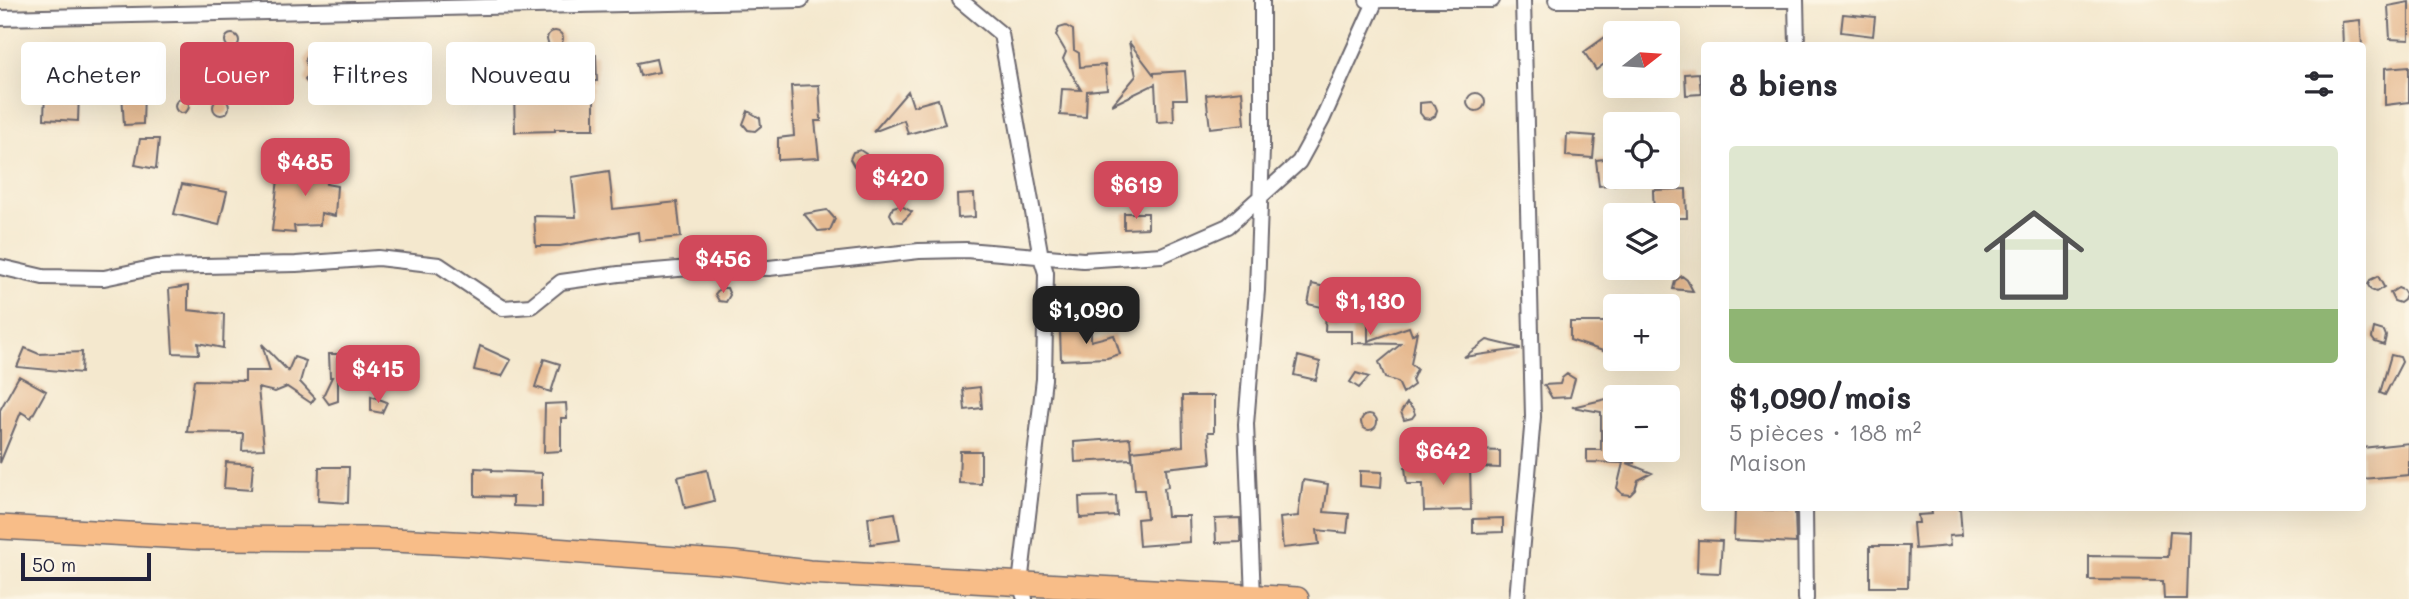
<!DOCTYPE html>
<html lang="fr">
<head>
<meta charset="utf-8">
<style>
	:root { --surface:#fff; --page:#f7f7f7; --text:#2b2b33; --muted:#7c7c81; --line:#e1e1e2; --accent:#d1495b }
	body { margin:0; font-family:Mali,sans-serif; background:var(--page); color:var(--text); height:100vh; display:flex; flex-direction:column; font-size:26px; white-space:nowrap }
	* { box-sizing:border-box; margin:0 }
	p { font-size:23px; color:var(--muted) }
	.icon { flex:none; width:38px; height:38px; fill:none; stroke:currentColor; stroke-width:2; stroke-linecap:round; stroke-linejoin:round }
	.map { position:relative; flex:1; overflow:hidden }
	.sheet { position:absolute; left:1701px; top:42px; width:665px; height:469px; display:flex; flex-direction:column; background:var(--surface); border-radius:7px; box-shadow:0 7px 28px #0002 }
	.sheet>* { flex:none }
	.guide { position:absolute; left:21px; top:42px; width:665px; height:63px; display:flex; gap:14px }
	.needle { width:46px; rotate:73deg }
	.fabs { position:absolute; left:1603px; top:21px; display:grid; gap:14px }
	.fabs a { display:grid; place-items:center; width:77px; height:77px; border-radius:7px; background:var(--surface); box-shadow:0 7px 28px #0002; font-size:35px }
	.scale { position:absolute; left:21px; bottom:18px; width:130px; box-sizing:border-box; padding-left:7px; border:4px solid #22223b; border-top:0; font-size:19px; line-height:24px; white-space:nowrap; color:#22223b; -webkit-text-stroke:5px #fcf5e5; paint-order:stroke }
	.price { position:absolute; translate:-50% -60px; padding:0 16px; border-radius:14px; background:var(--accent); color:#fff; font-size:23px; line-height:46px; filter:drop-shadow(0 2px 4px #0008) }
	.price::after { content:''; position:absolute; left:50%; top:42px; width:21px; height:16px; margin-left:-10px; background:inherit; clip-path:polygon(0 0,100% 0,50% 100%) }
	.price.selected { background:#222; color:#fff }
	ul { padding:0; list-style:none }
	li { display:grid; align-content:center; gap:14px; height:371px; padding:0 28px }
	li+li { border-top:2px solid var(--line) }
	li span { display:grid; place-items:center; height:217px; border-radius:7px; color:#555 }
	li>.icon { margin-inline-start:auto }
	span .icon { width:126px; height:126px; fill:#fffc; stroke-width:1 }
	li b { font-size:30px }
	h2 { display:flex; justify-content:space-between; align-items:center; height:84px; padding:0 28px; font-size:30px }
	.chip { padding:0 24px; border-radius:7px; background:var(--surface); box-shadow:0 7px 28px #0002; font-size:24px; line-height:63px }
	.chip.selected { background:var(--accent); color:#fff }
	.map>svg:first-child { display:block }
	.building { fill:#e6ba91 }
	.lines { fill:none; stroke-linecap:round; stroke-linejoin:round }
	.minor-casing { stroke:#6c676e; stroke-width:18 }
	.trunk-casing { stroke:#6c676e; stroke-width:26 }
	.minor { stroke:#fff; stroke-width:14 }
	.trunk { stroke:#f8bd88; stroke-width:23 }
</style>
</head>
<body>
<div class="map">
<svg width="2409" height="599" viewBox="0 0 2409 599">
	<rect width="100%" height="100%" fill="#fcf5e5"/>
	<filter id="ink" filterUnits="userSpaceOnUse"><feTurbulence type="fractalNoise" baseFrequency=".0143" numOctaves="2"/><feDisplacementMap in="SourceGraphic" scale="14" xChannelSelector="R" yChannelSelector="G"/><feConvolveMatrix kernelMatrix="1 2 1 2 8 2 1 2 1" color-interpolation-filters="sRGB"/></filter>
	<filter id="wash" filterUnits="userSpaceOnUse"><feTurbulence type="fractalNoise" baseFrequency=".00686" numOctaves="4" result="noise"/><feDisplacementMap in="SourceGraphic" scale="28" xChannelSelector="R" yChannelSelector="G"/><feGaussianBlur stdDeviation="1.57" result="paint"/><feColorMatrix in="noise" values="0 0 0 0 0 0 0 0 0 0 0 0 0 0 0 0 0 1.4 0 .05"/><feComposite in="paint" operator="in"/></filter>
	<g filter="url(#wash)">
		<rect width="100%" height="100%" fill="#f4e8ce"/>
		<g id="blocks">
			<path class="building" d="M2409,2v38l-19,-1 -2,-33z
				M1843,14l32,3 -2,19 -32,-4z
				M2360,20l2,26h-19l-1,-24z
				M1066,26l7,4 1,20 5,3 1,14 25,-2 2,24 -20,2 -1,26 -26,-2 2,-26 19,1 -18,-31 3,-7 -10,-17 3,-7z
				M1615,30v26l-19,14 -12,-18z
				M547 39a8 8 0 1 1 16 0a8 8 0 1 1-16 0Z
				M225 41a7 7 0 1 1 14 0a7 7 0 1 1-14 0Z
				M1129,42l25,33v-2l31,-2 2,28h-14l1,22 -17,1 -2,-38 -43,21 24,-29z
				M309,52l9,2 1,5 -3,9 4,11 -2,8 -8,-1 -5,-6 3,-9 -3,-12z
				M596,55l1,26h-3v48h-39v2l-40,1 -1,-39 56,-2 -2,-35z
				M395 65a7 7 0 1 1 14 0a7 7 0 1 1-14 0Z
				M656,59l3,13 -19,4 -3,-13z
				M2409,66v36l-24,3v-37z
				M1699,73l2,21 -15,1 -1,-21z
				M819,85l2,36h-6l4,37 -41,2v-22l16,-2 -3,-50z
				M473 98a7 7 0 1 1 14 0a7 7 0 1 1-14 0Z
				M908,91l5,15 25,-7 7,25 -37,10 -4,-14 -31,12z
				M1242,91l3,33 -35,4 -4,-33z
				M45,92l34,1 -1,28 -34,-2z
				M144,92l-1,32 -19,1 -2,-32z
				M1467 102a9 9 0 1 1 18 0a9 9 0 1 1-18 0Z
				M175 106a7 7 0 1 1 14 0a7 7 0 1 1-14 0Z
				M213 107a8 8 0 1 1 16 0a8 8 0 1 1-16 0Z
				M1430,102l5,3 2,5 -2,6 -5,3 -6,-1 -4,-5v-10z
				M748,111l12,7 1,8 -6,5 -7,-1 -5,-6z
				M1567,134l28,2 -2,22 -27,-2z
				M140,139h19l-3,30 -21,-4z
				M860,150l6,4 1,8 -6,5 -7,-1 -4,-7 3,-7z
				M332,158l-6,26 11,2 -2,30 -14,-3 -1,12 -26,1 1,7 -23,-2 6,-52 27,5 -2,-23z
				M1613,158l4,26 -18,2 -3,-26z
				M609,171l4,38 64,-7 4,35 -42,4 -1,-9 -78,14h-24l-2,-30 42,1 -4,-40z
				M182,184l45,8 -8,33 -45,-11z
				M1686,189l1,29h-19v-3h-14l-1,-25z
				M974,194l1,23 -17,1 -1,-23z
				M900,205l12,7 -10,10 -8,-1 -4,-7 3,-7z
				M827,210l8,9 -5,11 -12,1 -14,-17z
				M1124,213h24v15l-24,1z
				M1682,276l5,4 6,11 -20,-2 2,-8z
				M2378,276l6,11 -8,5 -5,-2 -3,-5 2,-5z
				M1312,284l22,5 -3,20 37,1v31l41,-14 3,8 5,-4 -6,33 6,5 -5,11 2,5 -11,8 -5,-11 -13,-4 -6,-16 22,-18 -49,-1v-12h-27l1,-22h4l-22,-5z
				M188,286v24l36,4 -1,34 -25,-5 1,11 -26,-1 -4,-64z
				M720,288h7l3,7 -4,7 -7,-1 -4,-7z
				M2398,288l5,2 3,5 -2,5 -4,3 -6,-2 -4,-8z
				M1570,322h44l1,33 -45,-15z
				M2374,328l10,3 2,5 -2,9 -9,-3 -3,-4z
				M1091,329v12l23,-6 6,19 -13,4 -46,2 -1,-30z
				M1487,340l33,8v1l-56,8z
				M262,344l26,27 6,-14 12,4 -6,21 15,16 -4,5 -24,-16 -12,5 -17,-4 6,61 -22,1 1,-17 -56,-1 7,-52 51,1v-10h25z
				M480,346l31,14 -9,16 -28,-6z
				M25,348l14,6 43,-2 -1,21 -64,-6z
				M329,354h61l1,20 -53,3v24l-9,3 -6,-8 9,-19h-2z
				M2391,355l9,2 2,5 -17,33 -5,-2z
				M1298,356l22,6 -4,18 -22,-5z
				M544,359l16,5 -9,28 -16,-5z
				M1356,373l13,4 -10,11 -9,-6z
				M1567,374l8,5 -5,18 -18,1 -8,-13 16,-1 2,-6z
				M19,376l27,15 -15,27 -10,-6 -21,51v-53z
				M980,387l2,21 -17,2 -2,-21z
				M371,396l16,6 -5,11 -11,-2z
				M1182,396h32v36h-6l3,31 -45,5 2,19 -4,1 3,28h22l1,26 -51,4 -2,-27 10,-1 -3,-28h-9l-3,-39 51,-5z
				M1615,397v53h19v13h-7l25,10 -14,7 -3,10 -5,5 -8,-1 -5,-6 6,-25 -36,-1v-12h14v-38l-29,-5z
				M566,403l1,15h-6v33l-17,1 1,-48z
				M1407,403l6,6 2,5 -3,4 -8,2 -3,-8z
				M1361 422a8 8 0 1 1 16 0a8 8 0 1 1-16 0Z
				M1130,438l2,21 -57,3 -1,-20z
				M2409,443v32l-47,4v-31z
				M1478,450l22,1v17l-23,-1z
				M960,451h21v33l-22,-1z
				M226,462l27,2 -2,26 -27,-2z
				M1470,465l1,45 -47,1 -1,-27h-16l-2,-17z
				M319,467h30l-1,36 -30,-2z
				M475,468l17,1v2l50,2v34l-29,-1v-9l-38,-1z
				M707,470l7,31 -29,7 -7,-31z
				M1360,471l22,1 -1,16 -21,-2z
				M1303,480l25,4 -4,28 25,2 -2,19 -30,-3 2,14 -36,4 -3,-30 18,-2z
				M1116,496l1,20 -37,2 -1,-21z
				M1735,508l60,3 1,32 -62,-3z
				M1931,508h29l2,27 -13,1 1,10 -35,3 -2,-26h6l-1,-8 14,-1z
				M895,513l5,27 -29,4 -3,-27z
				M1240,518l1,24 -25,1 -1,-24z
				M1503,518v14l-30,1v-14z
				M2170,531l19,1 -2,67h-23l-1,-18 -74,-1v-24l79,1z
				M1698,540l24,1 -2,32 -23,-1z
				M1870,546h39l-1,41h-38z"/>
		</g>
	</g>
	<g filter="url(#ink)">
		<use href="#blocks" fill-opacity="0" stroke="#6c676e" stroke-width="2"/>
		<g class="lines">
			<defs>
				<path id="minor" d="M960,0l41,34 40,223 5,16 -2,106 -24,205 5,15
					M1367,0h125
					M1556,0h240l1,46
					M0,18l801,-18
					M0,267l43,10 61,1 52,-11 140,-3 82,-6 61,7 64,43 28,-2 30,-24 58,-8 83,-7 67,1 150,-17 47,-1 117,10 79,-5 66,-29 71,-64 23,-42 54,-120
					M1805,508l1,91
					M1253,597l-7,-173 11,-134 5,-141v-149
					M1517,599l16,-182 -10,-417"/>
				<path id="trunk" d="M0,527l202,11 172,1 99,5 259,19 77,9 488,27"/>
			</defs>
			<use href="#minor" class="minor-casing"/>
			<use href="#trunk" class="trunk-casing"/>
			<use href="#minor" class="minor"/>
			<use href="#trunk" class="trunk"/>
		</g>
	</g>
</svg>
<div class="fabs">
<a><svg class="needle" viewBox="-14 -14 28 28"><path d="M0-13l5 13h-10z" fill="#e53935"/><path d="M0 13l5-13h-10z" fill="#7c7c81"/></svg></a>
<a><svg class="icon" aria-label="locate" viewBox="0 0 24 24"><circle cx="12" cy="12" r="6"/><path d="M12 2v4M12 18v4M2 12h4M18 12h4"/></svg></a>
<a><svg class="icon" aria-label="layers" viewBox="0 0 24 24"><path d="M12 4l9 5-9 5-9-5zM3 14l9 5 9-5"/></svg></a>
<a>+</a>
<a>−</a>
</div>
<div class="scale">50 m</div>
<b class="price" style="left:305px;top:198px">$485</b>
<b class="price" style="left:900px;top:214px">$420</b>
<b class="price" style="left:1136px;top:221px">$619</b>
<b class="price" style="left:723px;top:295px">$456</b>
<b class="price" style="left:1370px;top:337px">$1,130</b>
<b class="price selected" style="left:1086px;top:346px">$1,090</b>
<b class="price" style="left:378px;top:405px">$415</b>
<b class="price" style="left:1443px;top:487px">$642</b>
<div class="guide">
<a class="chip">Acheter</a>
<a class="chip selected">Louer</a>
<a class="chip">Filtres</a>
<a class="chip">Nouveau</a>
</div>
<section class="sheet">
<h2>8 biens<svg class="icon" aria-label="filters" viewBox="0 0 24 24"><path d="M4 7h16M4 17h16"/><circle cx="9" cy="7" r="2"/><circle cx="15" cy="17" r="2"/></svg></h2>
<ul>
<li><span style="background:linear-gradient(#dfe7d0 75%,#8fb573 0)"><svg class="icon" aria-label="home" viewBox="0 0 24 24"><path d="M3 11l9-7 9 7M6 9v11h12V9"/></svg></span><div><b>$1,090/mois</b><p>5 pièces · 188 m²</p><p>Maison</p></div></li>
</ul>
</section>
</div>
</body>
</html>
